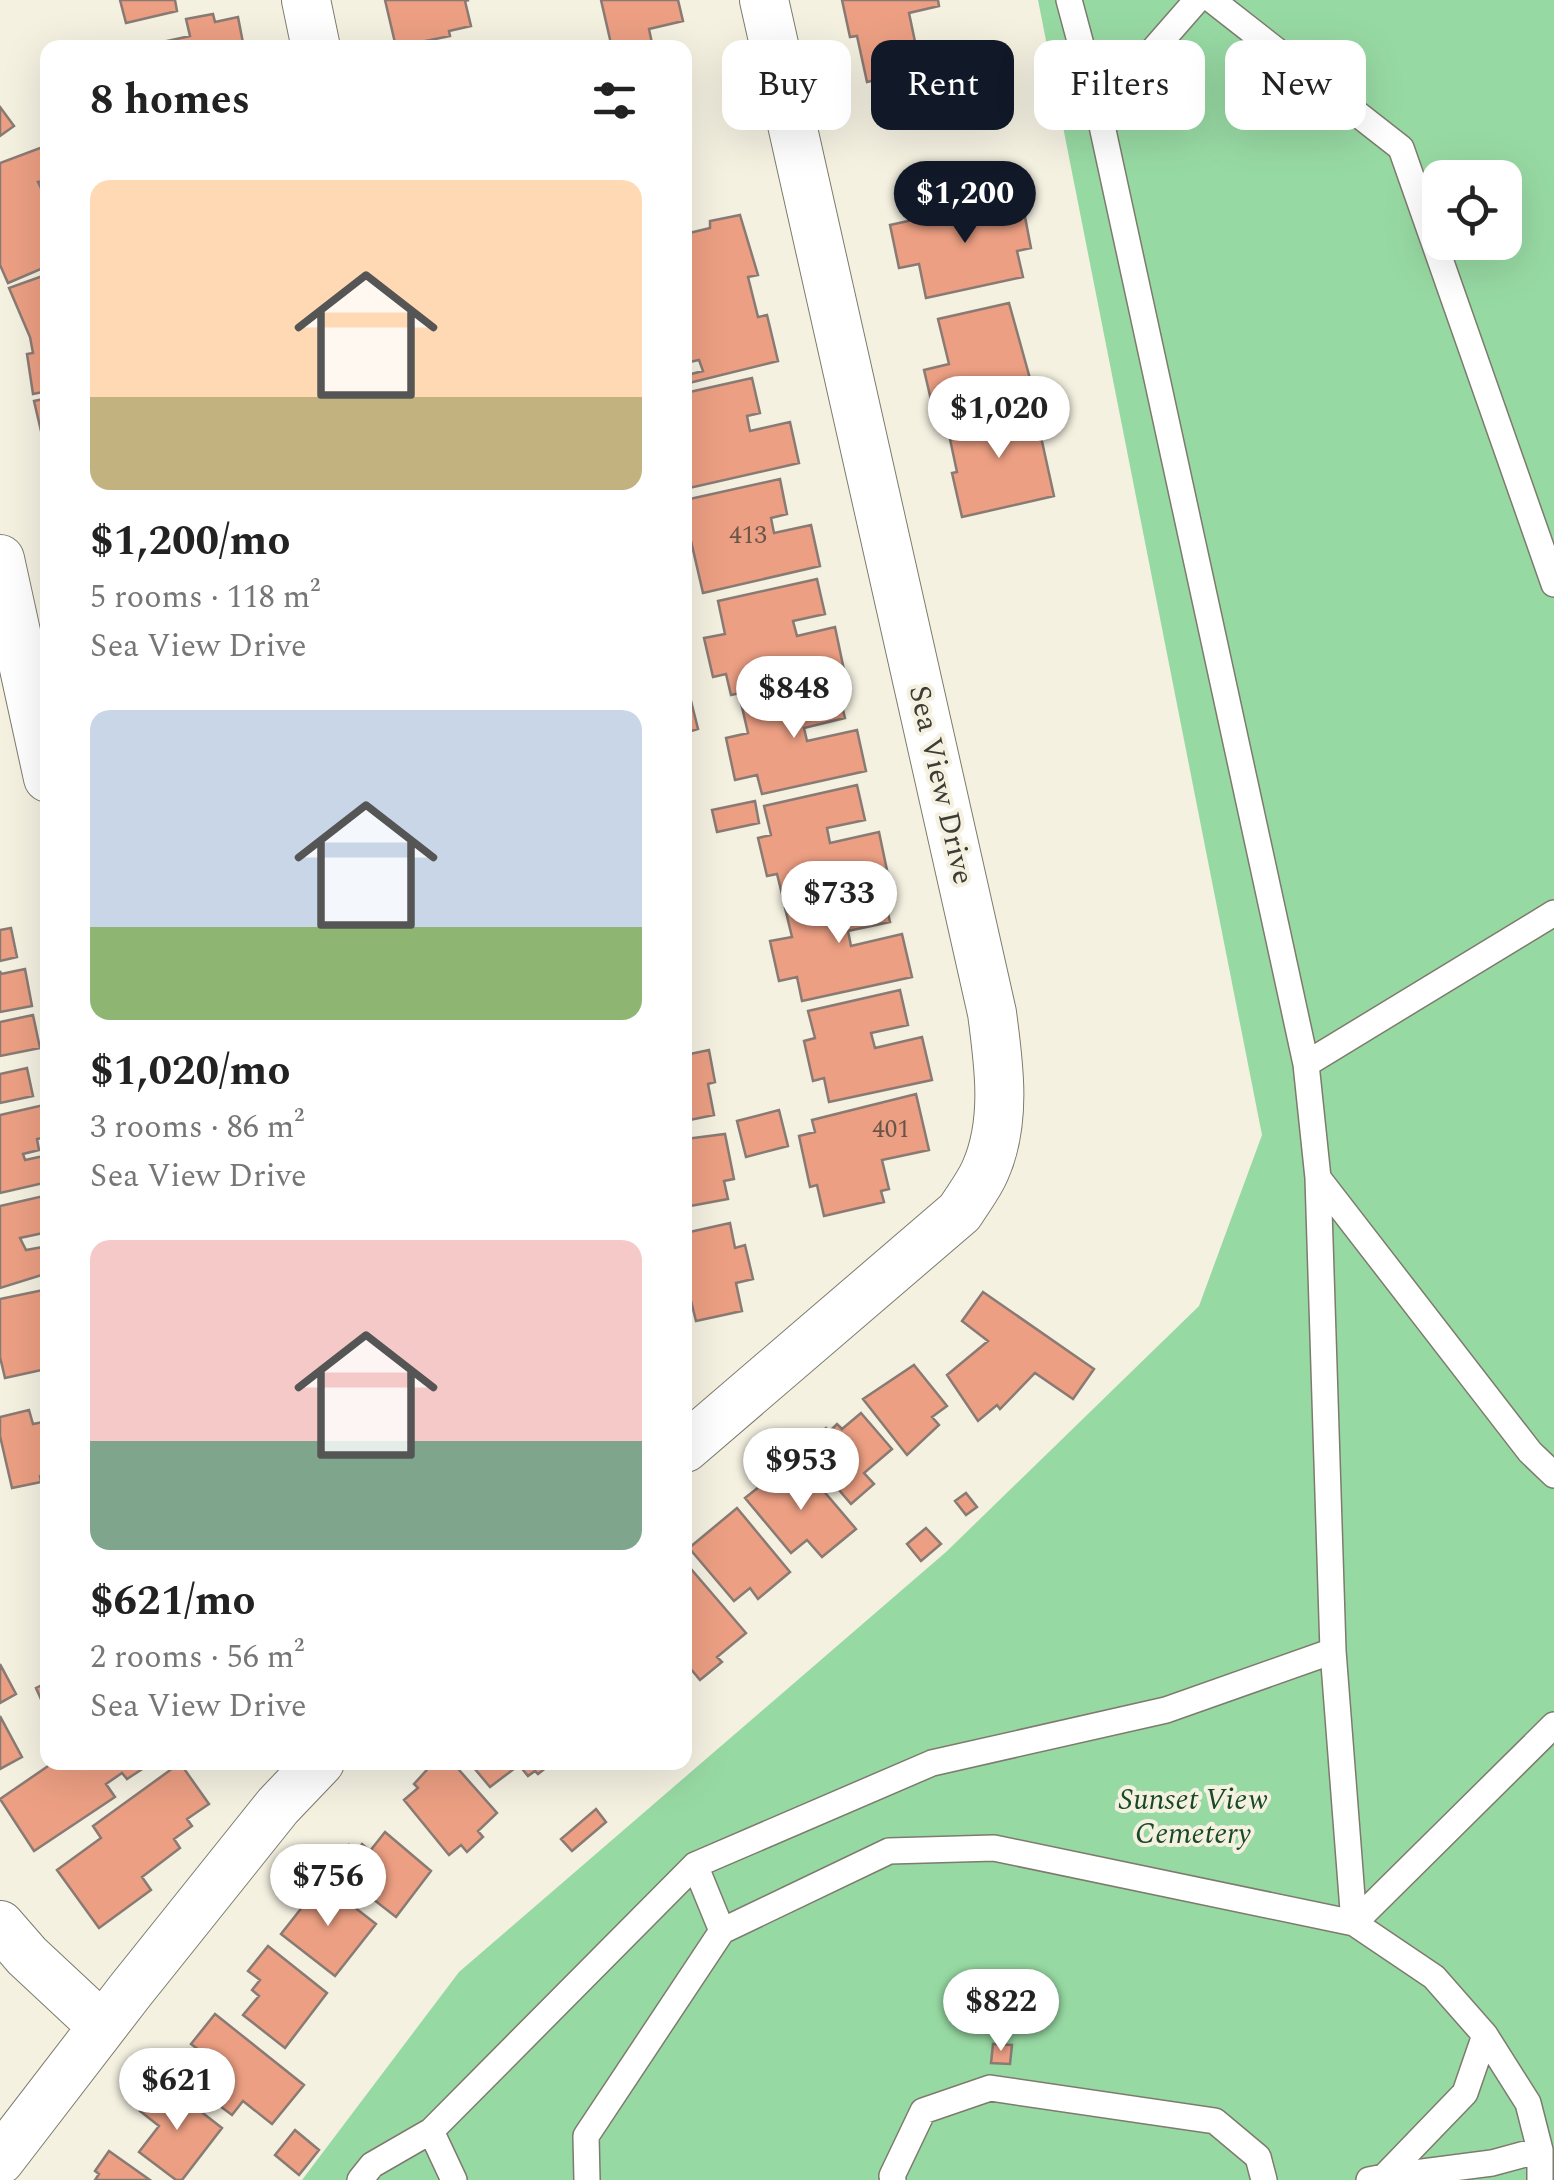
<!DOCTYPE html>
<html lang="en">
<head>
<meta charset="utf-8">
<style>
	:root { --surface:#fff; --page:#f6f6f6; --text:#222; --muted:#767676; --accent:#111827 }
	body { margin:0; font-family:Spectral,serif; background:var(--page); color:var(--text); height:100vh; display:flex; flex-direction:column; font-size:38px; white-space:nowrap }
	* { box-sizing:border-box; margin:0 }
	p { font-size:32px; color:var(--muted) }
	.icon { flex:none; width:55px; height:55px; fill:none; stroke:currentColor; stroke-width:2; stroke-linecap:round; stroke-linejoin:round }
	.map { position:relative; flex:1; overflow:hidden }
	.panel { position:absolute; left:40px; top:40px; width:652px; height:1730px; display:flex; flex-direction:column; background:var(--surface); border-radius:20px; box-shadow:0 10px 40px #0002 }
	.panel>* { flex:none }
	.banner { position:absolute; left:722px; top:40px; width:680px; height:90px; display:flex; gap:20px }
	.controls { position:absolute; left:1422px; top:160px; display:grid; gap:20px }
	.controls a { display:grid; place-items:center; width:100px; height:100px; border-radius:20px; background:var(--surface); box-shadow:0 10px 40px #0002; font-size:50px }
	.price { position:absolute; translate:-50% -85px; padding:0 22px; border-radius:35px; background:#fff; color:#222; font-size:32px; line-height:65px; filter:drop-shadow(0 2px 5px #0008) }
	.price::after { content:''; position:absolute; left:50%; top:60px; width:30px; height:22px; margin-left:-15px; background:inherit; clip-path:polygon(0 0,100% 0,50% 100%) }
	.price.active { background:var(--accent); color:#fff }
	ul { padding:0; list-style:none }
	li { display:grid; align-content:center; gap:20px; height:530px; padding:0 50px }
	li span { display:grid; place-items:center; height:310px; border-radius:20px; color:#555 }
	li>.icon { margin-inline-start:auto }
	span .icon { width:180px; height:180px; fill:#fffc; stroke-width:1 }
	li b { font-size:42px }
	h2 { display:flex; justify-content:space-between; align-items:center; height:120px; padding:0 50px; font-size:42px }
	.tag { padding:0 35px; border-radius:20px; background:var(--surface); box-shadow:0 10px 40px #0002; font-size:35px; line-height:90px }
	.tag.active { background:var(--accent); color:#fff }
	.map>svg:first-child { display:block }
	.green { fill:#97d9a3; fill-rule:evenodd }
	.building { fill:#ec9f83; stroke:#897a74; stroke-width:2.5 }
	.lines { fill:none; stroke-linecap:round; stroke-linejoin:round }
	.service-casing { stroke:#7d7b6d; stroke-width:28 }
	.minor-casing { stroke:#7d7b6d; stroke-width:50 }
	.service { stroke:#fff; stroke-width:25 }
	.minor { stroke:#fff; stroke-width:48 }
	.labels { text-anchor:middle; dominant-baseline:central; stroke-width:8; stroke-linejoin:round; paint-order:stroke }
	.number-label { font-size:25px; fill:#695548 }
	.street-label { font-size:30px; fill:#3d3c35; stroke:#f4f1e1 }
	.park-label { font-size:30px; font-style:italic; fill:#194926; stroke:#f4f1e1 }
</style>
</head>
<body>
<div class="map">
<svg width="1554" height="2180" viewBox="0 0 1554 2180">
	<rect width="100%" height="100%" fill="#f4f1e1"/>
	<path class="green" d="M1038,0h516v2180h-1252l157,-208 487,-420 253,-246 63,-171zM1440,178h65v64h-65z"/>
	<path class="building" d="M120,0h55l2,11 -51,12z
		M385,0h84l-4,1 6,25 -22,5 1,5 -54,11z
		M601,0h77l5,21 -34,8 4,19h-41z
		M842,0h96l1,6 -30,7 12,57 -54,12 -10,-46 -7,1z
		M213,14l2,8 23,-5 6,31h-94l-1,-3 41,-9 -4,-17z
		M0,107l14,19 -14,10z
		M48,145v35l-10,2 10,21v63l-40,17 -8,-18v-102z
		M1021,196l10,52 -14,3 6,26 -97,21 -7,-34 -20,4 -9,-43z
		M740,215l18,60 -10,2 10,40 9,-2 11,46 -89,22 -2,-8 16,-4 -4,-11 -14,3v-129l25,-6v-7z
		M48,274v117l-15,3 -6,-40 6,-1 -3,-16 -21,-49z
		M1009,303l25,90 -99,24 -11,-47 25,-6 -11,-45z
		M752,378l8,35 -13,3 3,15 40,-9 9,41 -114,26v-96z
		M48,398v63l-14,-60z
		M1034,405l20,91 -92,21 -10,-44 5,-1 -10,-47z
		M780,479l7,35 -16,4 3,15 37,-8 9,41 -117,27 -18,-78v-15z
		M817,579l8,35 -32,7 4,15 38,-9 9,43 -113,25 -5,-21 -13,3 -9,-39 21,-4 -7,-33z
		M836,681l9,37 -41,10 3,13 50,-11 9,41 -104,23 -5,-19 -22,5 -9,-42 22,-5 -7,-30z
		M689,693l9,36 -13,4v-39z
		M857,785l8,35 -38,8 3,15 49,-11 9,43 -105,23 -6,-24 -10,2 -9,-38 13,-3 -7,-29z
		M755,801l4,22 -42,9 -5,-22z
		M882,886l8,36 -42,9 3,15 51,-12 10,43 -110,24 -5,-24 -18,4 -9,-40 22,-4 -7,-29z
		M11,928l6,29 -17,4v-31z
		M25,969l7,37 -32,6v-41l1,3z
		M900,990l8,35 -37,8 4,15 47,-11 10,43 -103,22 -5,-24 -11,3 -9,-40 11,-3 -7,-27z
		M33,1015l7,33 -40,8v-34z
		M709,1050l6,32 -7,2 6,31 -29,6v-66z
		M27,1068l6,28 -33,7v-29z
		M916,1094l13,56 -47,10 7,29 -8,2 3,11 -60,14 -7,-31 -7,2 -11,-51 16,-4 -3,-12z
		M48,1104v33l-11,2 2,11 -16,4 2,6 23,-5v27l-48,11v-78z
		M779,1110l9,36 -42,11 -9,-36z
		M725,1134l9,45 -10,2 4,18 -43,8v-68z
		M48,1195v37l-28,6 6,12 22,-4v27l-48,15v-82z
		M730,1223l5,25 10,-3 8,34 -17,4 6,28 -46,10 -7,-28 -4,1v-61z
		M48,1289v34l-6,2 3,15 3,-1v36l-2,-6 -41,9 -5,-21v-58z
		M983,1292l111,77 -21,30 -38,-26 -35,36 -3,-4 -19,16 -31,-46 41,-34 -26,-20z
		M914,1365l33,41 -15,11 7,8 -32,30 -44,-56z
		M29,1410l4,14 15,-3v54l-8,1 1,6 -29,6 -12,-52v-19z
		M861,1413l31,36 -28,24 10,11 -23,20 -48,-56 23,-20 3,4 8,-8 5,5z
		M798,1467l9,10 3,-2 46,54 -34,28 -15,-17 -16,13 -46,-55 24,-19 2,2 9,-8 4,6z
		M966,1493l11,14 -11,8 -11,-14z
		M737,1508l53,64 -32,27 -8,-11 -16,13 -45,-53z
		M926,1528l15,16 -20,17 -14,-17z
		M685,1562l61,71 -29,24 5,5 -22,18 -15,-18z
		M0,1664l16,30 -16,9z
		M48,1682v33l-12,-27z
		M0,1716l22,41 -22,12z
		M54,1762h37l4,6 9,-6h49l-26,17 -5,-6 -16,11 9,13 -81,54 -34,-52z
		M434,1762h18l45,51 -19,18 5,6 -16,15 -6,-7 -12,10 -45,-55 14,-12 -4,-4z
		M469,1762h83v1l-14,11 -3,-3 -7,5 -9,-11 -29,22z
		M180,1763l29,41 -22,15 5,7 -18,13 6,9 -38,29 9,13 -52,38 -42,-58 44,-32 -8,-12z
		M596,1809l10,13 -34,29 -11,-12z
		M385,1832l46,39 -35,46 -64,-50 17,-22 8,5 5,-6 8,7z
		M322,1882l54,42 -41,52 -54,-42z
		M268,1946l59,47 -42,55 -42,-33 16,-19 -7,-6 8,-10 -12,-9z
		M215,2014l89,71 -32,39 -29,-23 -11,14 -40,-30 20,-25 -21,-16z
		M993,2044l19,1 -2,19 -19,-1z
		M163,2082l59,46 -40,52h-6l-37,-28 20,-26 -19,-15z
		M295,2130l24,20 -20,25 -24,-20z
		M109,2151l41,29h-55l4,-6 -4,-3z"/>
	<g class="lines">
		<defs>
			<path id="service" d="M1212,0l189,148 153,436
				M1099,112l98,-112
				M1306,1064l248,-151
				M1318,1178l212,274 24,23
				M1333,1651l21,272
				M1354,1923l200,-198
				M722,1931l-27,-66 237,-102 234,-53 167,-59 -15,-473 -12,-114 -207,-952 -30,-112
				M431,2131l23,49
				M1384,2177l108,-14 48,-13
				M360,2180l12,-15 59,-34 264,-266
				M587,2180l-1,-44 136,-205 167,-80 105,-3 360,75 80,54 51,58 43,68 12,47v30
				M893,2180l-1,-4 31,-65 67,-23 225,33 43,36 6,23
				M1369,2180l15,-3 81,-84 20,-58"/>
			<path id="minor" d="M306,0l10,48
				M0,559l48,219
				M685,1448l275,-236c8,-13 19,-27 25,-41 22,-49 14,-106 7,-158l-228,-1013
				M0,1925l27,31 75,70
				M0,2160l130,-169 148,-185 42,-44"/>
		</defs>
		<use href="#service" class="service-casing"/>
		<use href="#minor" class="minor-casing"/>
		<use href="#service" class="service"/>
		<use href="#minor" class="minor"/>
	</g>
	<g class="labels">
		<g class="number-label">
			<text x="748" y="536">413</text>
			<text x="891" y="1130">401</text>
		</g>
		<g class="street-label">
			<text transform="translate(941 785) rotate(77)">Sea View Drive</text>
		</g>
		<g class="park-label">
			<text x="1193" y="1800">Sunset View<tspan x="1193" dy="34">Cemetery</tspan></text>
		</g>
	</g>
</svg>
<div class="controls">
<a><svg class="icon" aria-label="locate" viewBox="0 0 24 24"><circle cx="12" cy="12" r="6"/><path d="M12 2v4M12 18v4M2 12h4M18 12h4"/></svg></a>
</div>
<b class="price active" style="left:965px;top:246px">$1,200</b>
<b class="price" style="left:999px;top:461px">$1,020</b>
<b class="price" style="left:794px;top:741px">$848</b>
<b class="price" style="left:839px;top:946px">$733</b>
<b class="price" style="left:801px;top:1513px">$953</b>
<b class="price" style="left:328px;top:1929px">$756</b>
<b class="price" style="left:1001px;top:2054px">$822</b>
<b class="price" style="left:177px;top:2133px">$621</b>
<div class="banner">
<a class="tag">Buy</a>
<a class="tag active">Rent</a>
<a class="tag">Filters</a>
<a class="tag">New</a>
</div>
<section class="panel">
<h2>8 homes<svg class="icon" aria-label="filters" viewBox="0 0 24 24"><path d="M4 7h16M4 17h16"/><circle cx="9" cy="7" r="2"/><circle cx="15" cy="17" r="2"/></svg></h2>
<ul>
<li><span style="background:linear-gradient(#ffd9b3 70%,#c2b280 0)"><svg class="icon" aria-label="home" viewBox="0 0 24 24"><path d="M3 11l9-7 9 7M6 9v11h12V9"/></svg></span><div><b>$1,200/mo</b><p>5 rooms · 118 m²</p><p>Sea View Drive</p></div></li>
<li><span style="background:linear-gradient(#c9d6e8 70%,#8fb573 0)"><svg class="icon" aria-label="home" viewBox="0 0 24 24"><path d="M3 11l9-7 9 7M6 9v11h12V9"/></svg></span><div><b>$1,020/mo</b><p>3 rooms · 86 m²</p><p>Sea View Drive</p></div></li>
<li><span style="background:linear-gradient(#f6c9c9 65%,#7fa58c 0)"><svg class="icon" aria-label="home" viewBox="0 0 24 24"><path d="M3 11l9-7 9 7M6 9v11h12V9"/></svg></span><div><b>$621/mo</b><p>2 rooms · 56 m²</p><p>Sea View Drive</p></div></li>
</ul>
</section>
</div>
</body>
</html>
